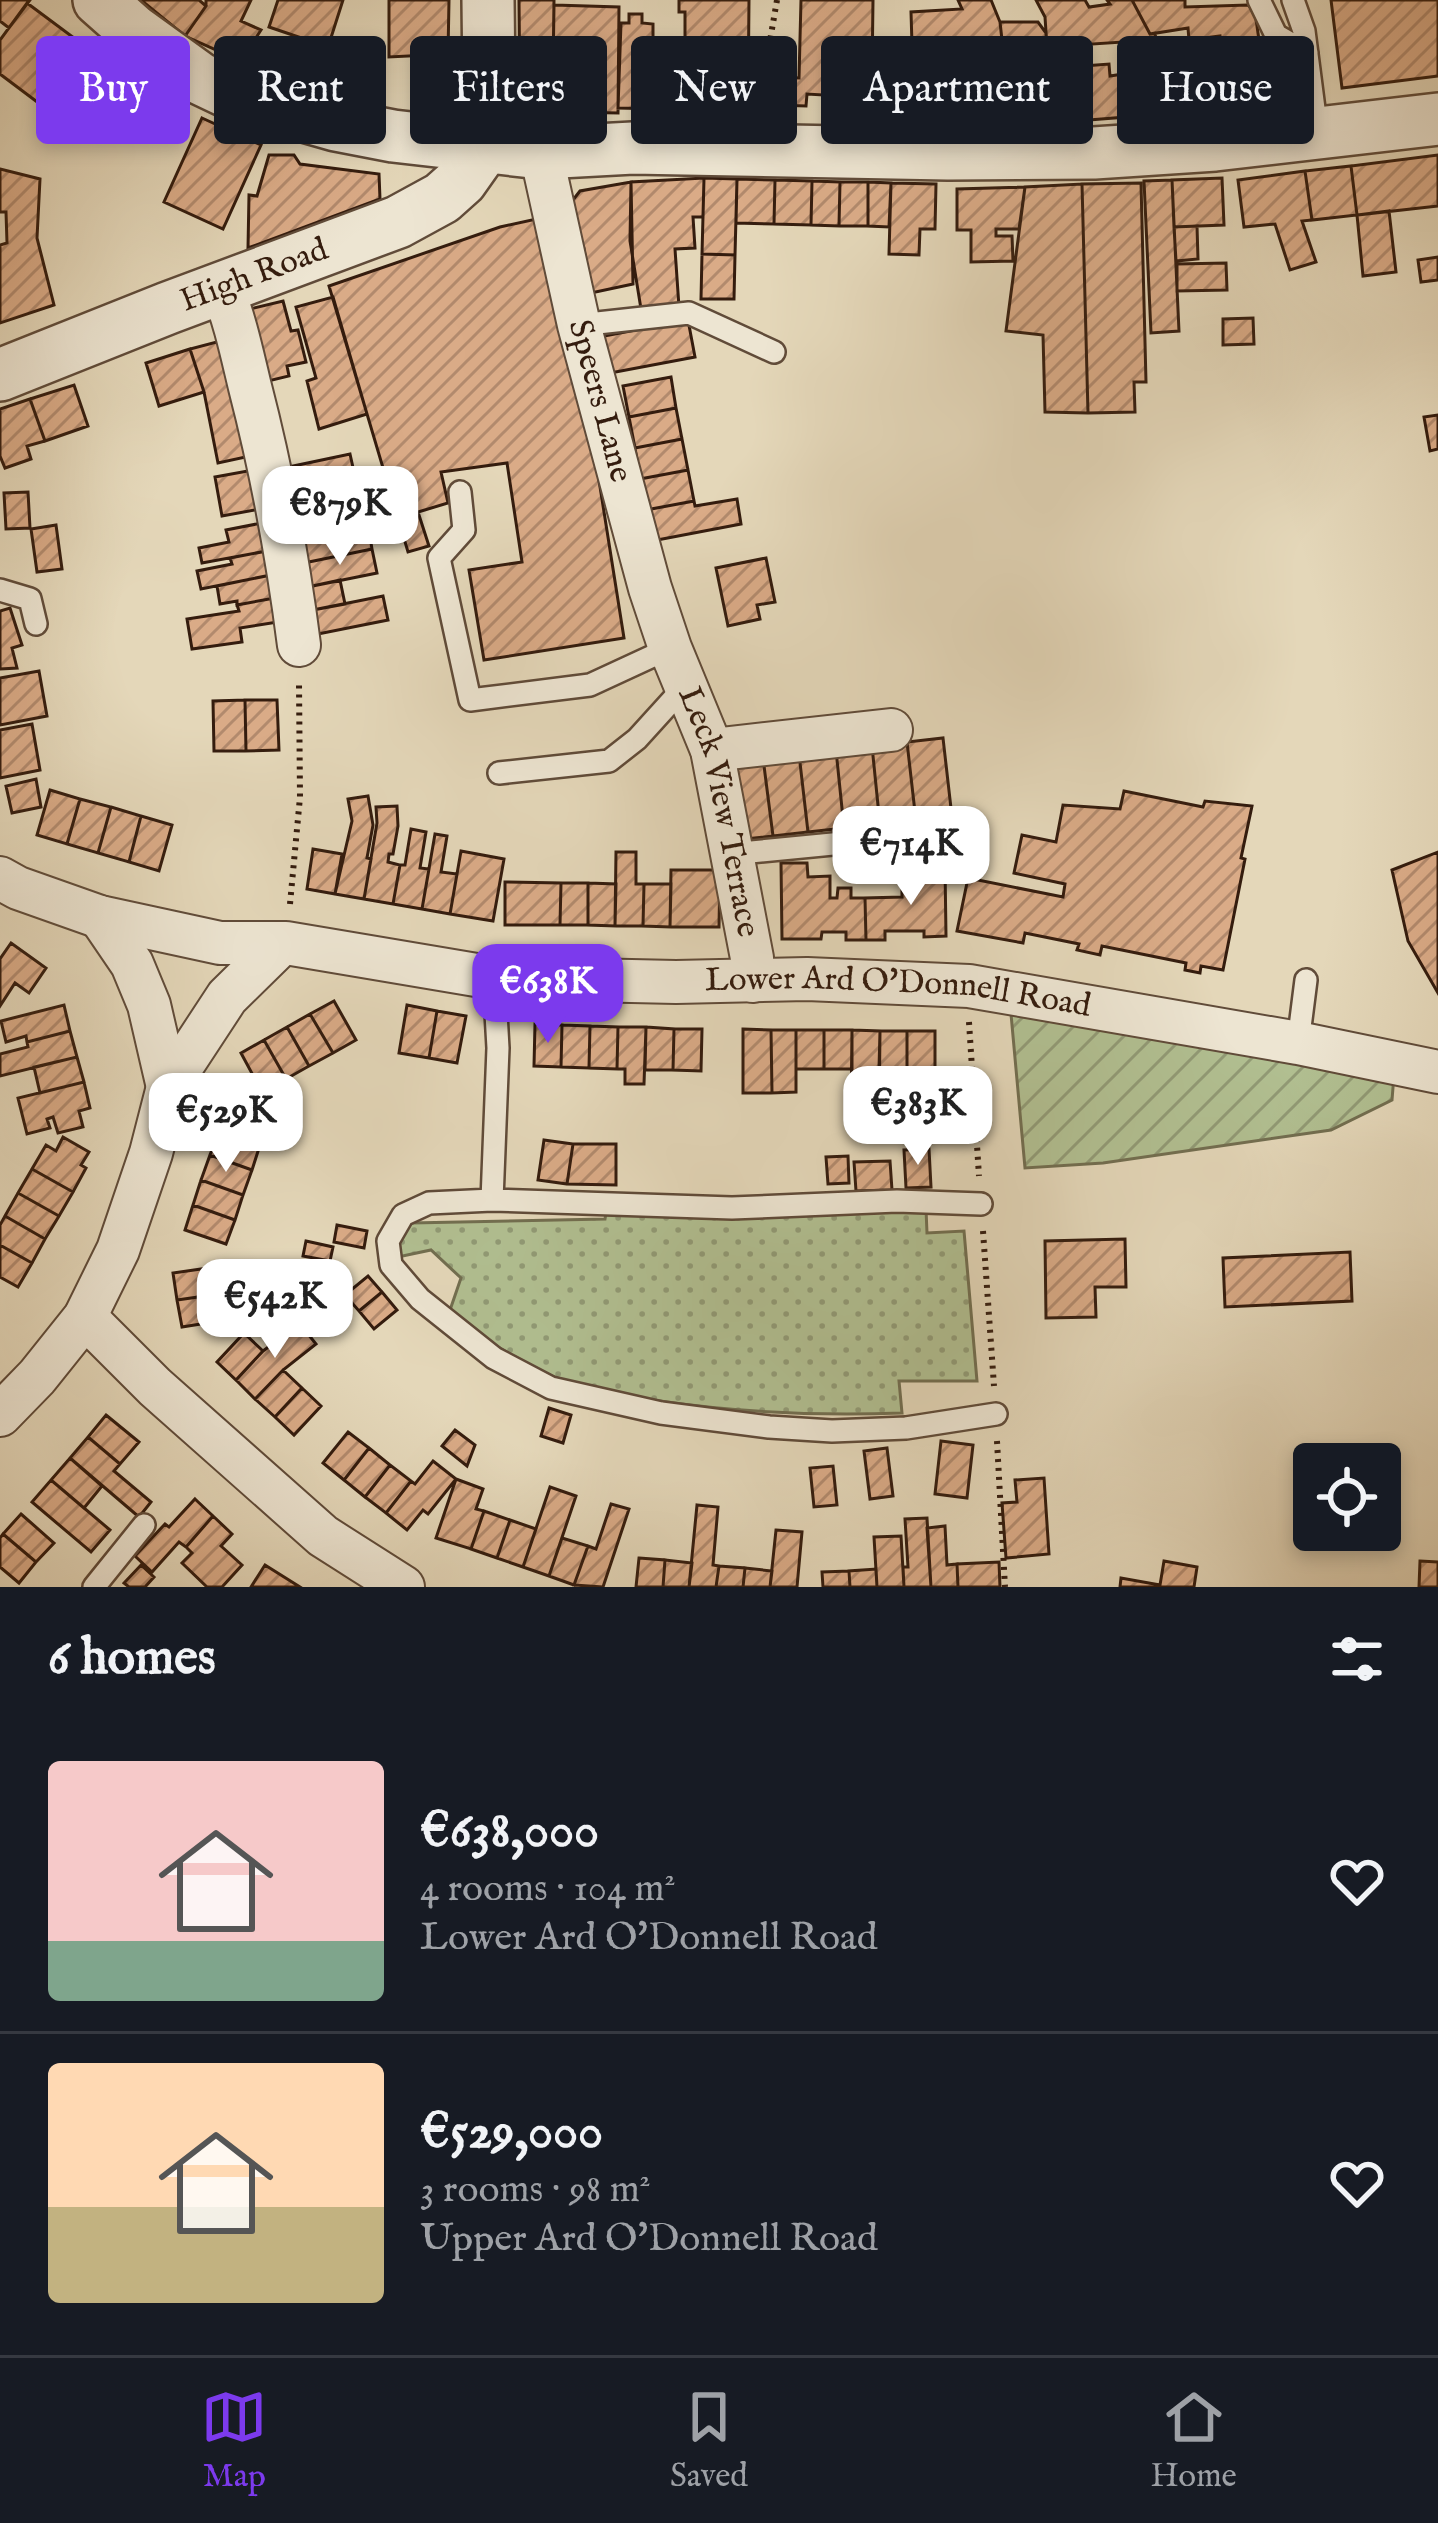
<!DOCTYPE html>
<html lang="en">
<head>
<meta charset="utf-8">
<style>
	:root { --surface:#171b24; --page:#20242c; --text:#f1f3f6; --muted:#9ea1a6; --line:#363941; --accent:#7c3aed }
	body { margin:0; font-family:"IM FELL English",serif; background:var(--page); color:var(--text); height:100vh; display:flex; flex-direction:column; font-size:45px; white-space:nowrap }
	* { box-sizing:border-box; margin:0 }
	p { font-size:39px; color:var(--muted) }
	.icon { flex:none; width:66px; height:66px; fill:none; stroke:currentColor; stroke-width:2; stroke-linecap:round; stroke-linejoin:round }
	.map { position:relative; height:1587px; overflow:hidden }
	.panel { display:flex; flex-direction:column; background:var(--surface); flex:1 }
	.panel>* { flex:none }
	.hud { position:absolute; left:36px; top:36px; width:1368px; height:108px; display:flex; gap:24px }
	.fabs { position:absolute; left:1293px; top:1443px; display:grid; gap:24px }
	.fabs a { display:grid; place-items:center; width:108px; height:108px; border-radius:12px; background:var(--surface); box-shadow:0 6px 18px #0003; font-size:60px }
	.price { position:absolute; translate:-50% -102px; padding:0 27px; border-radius:24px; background:#fff; color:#222; font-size:39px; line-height:78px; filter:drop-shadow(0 3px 6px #0008) }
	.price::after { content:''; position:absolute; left:50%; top:72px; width:36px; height:27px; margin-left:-18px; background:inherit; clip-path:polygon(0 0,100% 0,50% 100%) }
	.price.active { background:var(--accent); color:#fff }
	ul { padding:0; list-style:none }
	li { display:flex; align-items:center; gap:36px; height:300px; padding:0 48px }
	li+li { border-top:3px solid var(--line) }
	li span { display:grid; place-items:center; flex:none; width:336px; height:240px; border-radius:12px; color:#555 }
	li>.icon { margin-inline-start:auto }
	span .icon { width:144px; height:144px; fill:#fffc; stroke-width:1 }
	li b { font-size:51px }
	h2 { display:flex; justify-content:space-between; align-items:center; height:144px; padding:0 48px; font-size:51px }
	.chip { padding:0 42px; border-radius:12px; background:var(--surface); box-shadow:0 6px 18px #0003; font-size:42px; line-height:108px }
	.chip.active { background:var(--accent); color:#fff }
	.tab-bar { display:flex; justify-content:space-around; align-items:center; height:168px; border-top:3px solid var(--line); background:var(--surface); font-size:33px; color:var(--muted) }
	.tab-bar a { display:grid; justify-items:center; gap:6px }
	.tab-bar .active { color:var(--accent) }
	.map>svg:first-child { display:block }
	.grass { fill:url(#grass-dots); stroke:#726e50; stroke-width:3 }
	.garden { fill:url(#garden-furrows); stroke:#726e50; stroke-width:3 }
	.building { fill:url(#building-hatch); stroke:#341c0e; stroke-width:3 }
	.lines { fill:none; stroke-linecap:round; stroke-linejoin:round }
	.service-casing { stroke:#604b39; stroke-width:26 }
	.minor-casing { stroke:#604b39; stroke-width:46 }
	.tertiary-casing { stroke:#604b39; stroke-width:56 }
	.path { stroke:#341c0e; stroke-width:6; stroke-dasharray:3 6; stroke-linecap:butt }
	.service { stroke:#ede5d2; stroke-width:21 }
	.minor { stroke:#ede5d2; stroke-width:42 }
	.tertiary { stroke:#ede5d2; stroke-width:51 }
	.labels { text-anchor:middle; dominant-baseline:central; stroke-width:9; stroke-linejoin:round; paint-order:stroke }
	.street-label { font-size:33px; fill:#341c0e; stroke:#ede5d2 }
</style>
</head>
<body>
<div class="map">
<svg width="1438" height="1587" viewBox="0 0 1438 1587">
	<defs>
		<pattern id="grass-dots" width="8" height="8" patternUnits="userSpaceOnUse" patternTransform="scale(3)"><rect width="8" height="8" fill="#b1bf91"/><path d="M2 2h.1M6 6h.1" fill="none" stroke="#919a75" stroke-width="1.8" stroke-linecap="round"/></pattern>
		<pattern id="garden-furrows" width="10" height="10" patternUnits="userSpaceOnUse" patternTransform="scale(3)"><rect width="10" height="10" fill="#b1bf91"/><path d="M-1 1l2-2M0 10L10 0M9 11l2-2" fill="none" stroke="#919a75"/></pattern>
		<pattern id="building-hatch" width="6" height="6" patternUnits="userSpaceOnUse" patternTransform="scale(3)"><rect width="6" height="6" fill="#daab87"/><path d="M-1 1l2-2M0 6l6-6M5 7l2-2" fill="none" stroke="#b28a6d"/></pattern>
	</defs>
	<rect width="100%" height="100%" fill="#e4d7b9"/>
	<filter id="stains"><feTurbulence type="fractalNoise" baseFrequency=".00167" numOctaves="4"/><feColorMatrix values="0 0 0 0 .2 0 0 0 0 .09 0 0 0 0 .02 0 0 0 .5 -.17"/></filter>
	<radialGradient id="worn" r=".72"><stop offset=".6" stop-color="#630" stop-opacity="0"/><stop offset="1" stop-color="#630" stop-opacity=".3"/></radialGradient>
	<path class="grass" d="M926,1209l1,24 37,-2 13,150h-78l3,32c-83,3 -160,0 -242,-12 -21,-3 -44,-4 -64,-9 -55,-16 -103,-45 -147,-79l12,-35 -30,-28 -33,7 -2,-15 15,-19 194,-4 1,-6z"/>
	<path class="garden" d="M1010,1003l384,72 -2,25 -61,30 -228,33 -78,5z"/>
	<path class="building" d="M0,0h30l-21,28 -9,-7z
		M141,0h58l7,6 -21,30z
		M206,0h45l-10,21 20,9 -20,31 -56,-25 21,-30z
		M278,0h65l-15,47 -59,-20z
		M389,0h60l-1,54 -59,3z
		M519,0h35l-1,72 14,1 -1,39 -33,1 -13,-9z
		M679,0h70l-1,105 -78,-3v-50h15v-40h-6z
		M801,0h72l-1,76h13v-22h12l-1,56 -31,-1v-13l-18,-1v-4l-24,-1v5l-16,-1 -1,12 -31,-1 1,-28 23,1z
		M958,0h33l9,22 4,36h5l1,11h3l2,37 -101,4 -3,-98 51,-3z
		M1036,0h49l4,7 21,-3 -3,-4h25l18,34 5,-1 2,13 -18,2 -1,-7 -91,6 -2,-30z
		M1132,0h53v7l63,-2 7,7 5,35 9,-1 12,21 5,35 -58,6 -8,-72 -31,4 -1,-12 -38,6z
		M1331,0h107v76l-96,12z
		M27,3l86,64 -44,59 -69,-52v-34z
		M554,5l65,2 -1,106 -52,-1 1,-39 -14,-1z
		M629,14h13v9l11,1v14l10,1 -1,70 -44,-1 3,-85h8z
		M1000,22h38l8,11 3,83 -34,1 -2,-48h-3l-1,-11h-5z
		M1222,55l6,53 -46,4 -3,-53z
		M118,61l59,44 -23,32 -60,-45z
		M1159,61l1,10 19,-2 3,43 -56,5 -3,-43h10l-1,-10z
		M1109,64l1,12 13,-2 3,43 -62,5 -4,-43 12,-1 -1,-11z
		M202,118l59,27 -38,84 -59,-27z
		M269,155h25l6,9 79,10 1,25 -132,49 1,-53 8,1z
		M1438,155v51l-81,9 -6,-49z
		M1351,166l6,49 -45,5 -7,-49z
		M0,169l40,10 -3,59 17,67 -54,18v-78l7,-2 -1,-31h-6z
		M1305,171l7,49 -10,1 14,41 -26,8 -15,-46 -31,3 -6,-47z
		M704,178l-1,39h-10l2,31 -20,1 4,58 -38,2 -11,-68 1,-59z
		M704,178l33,1 -2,76 -33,-1z
		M1222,178l2,47 -50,2 -2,-47z
		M737,179l38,1 -1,44 -38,-1z
		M775,180l37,1 -1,44 -37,-1z
		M1172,180l7,151 -28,2 -7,-152z
		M812,181l28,1 -1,44 -28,-1z
		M631,182l2,102 -42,9 -7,-44 -4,1 -7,-50 7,-9z
		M840,182h28v44h-29z
		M868,182l23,1 -2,44 -21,-1z
		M891,183l45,1 -1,45h-15l-1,26 -30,-1z
		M1141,183l5,199h-12l1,30 -47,1 -6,-229z
		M1082,184l6,229 -43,-1 -2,-77 -37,-4 19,-144z
		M1025,187l-6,42h-23v7h16l1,25 -42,1v-32h-14v-41z
		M1389,211l7,61 -33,4 -6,-61z
		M541,218l47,193 36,227 -140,22 -15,-90 53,-8 -15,-99 -66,9 7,31 -30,9 11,34 -21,6 -79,-266 171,-59z
		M1197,226l1,33 -22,2 -2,-34z
		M702,254l33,1 -1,44h-33z
		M1438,257v23l-17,2 -3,-22z
		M1226,263l1,27 -50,1v-27z
		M333,297l34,117 -48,15 -12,-48 9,-3 -20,-71z
		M283,301l8,30 7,-1 8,32 -19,4 2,10 -25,6 -18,-72z
		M1253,318l1,26 -31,1v-26z
		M688,320l7,37 -90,17 -6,-37z
		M228,339l27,116 -37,8 -14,-71 -14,-43z
		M190,349l14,43 -45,14 -13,-43z
		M671,377l5,31 -47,9 -6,-31z
		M74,385l14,41 -43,15 -15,-42z
		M30,399l15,42 -18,5 4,13 -26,9 -5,-12v-47z
		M676,408l6,31 -47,9 -6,-31z
		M1438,415v34l-8,2 -6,-34z
		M682,439l6,31 -48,9 -5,-31z
		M350,454l8,36 -66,14 -8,-36z
		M259,469l7,39 -44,8 -7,-39z
		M688,470l6,31 -48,9 -6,-31z
		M28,492l2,36 -24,1 -2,-36z
		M344,493l2,12 -13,2 3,13 -38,9 -6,-25z
		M737,499l4,25 -89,17 -6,-31 48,-9 1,5z
		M267,522l5,28 -70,13 -3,-15 30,-6 -3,-12z
		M56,525l6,44 -25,3 -6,-43z
		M368,525l4,24 -68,14 -5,-24z
		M372,549l5,24 -69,14 -4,-24z
		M272,550l4,24 -75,15 -4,-18 35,-7 -2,-6z
		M766,558l9,44 -18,3 3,14 -32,7 -12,-58z
		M276,574l4,23 -43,8v-4l-17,3 -3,-18z
		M340,580l5,24 -32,6 -5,-23z
		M383,596l5,24 -70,14 -5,-24z
		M280,597l4,24 -44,7 2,14 -50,7 -5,-30 52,-8 -2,-6z
		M10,608l12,37 -10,3 5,20 -17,1v-58z
		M39,671l8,45 -47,9v-47z
		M245,700h32l2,50 -33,1z
		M245,700l1,51h-32l-1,-50z
		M32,724l8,46 -40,8v-48z
		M943,738l9,79 -36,4 -9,-79z
		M907,742l9,79 -36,4 -8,-79z
		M872,746l8,79 -36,3 -8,-78z
		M836,750l8,78 -36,4 -9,-78z
		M799,754l9,78 -35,4 -10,-78z
		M763,758l10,78 -37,4 -8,-78z
		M36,779l5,28 -29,6 -6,-27z
		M50,790l30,9 -13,45 -30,-9z
		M1124,791l79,16 2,-6 47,5 -11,52 4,1 -22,111 -22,-4 -1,7 -15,-3 1,-7 -84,-17 -2,9 -23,-5 2,-6 -54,-11 -2,10 -66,-12 11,-53 95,19 2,-13 -51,-11 8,-38 34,7 7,-37 57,4z
		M368,796l5,29 -6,33 4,1 -7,40 -29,-5 17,-73 -4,-22z
		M80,799l31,8 -13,46 -31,-9z
		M397,806l1,20 -5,28h-4l-1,8 12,3 -7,39 -29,-5 13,-76 -1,-16z
		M111,807l30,9 -12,46 -31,-9z
		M141,816l31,9 -13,46 -30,-9z
		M411,829l15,3 -6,36 9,1 -7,40 -29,-5 7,-39h5z
		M435,834l12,2 -6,36 16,2 -7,40 -28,-5z
		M313,849l29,5 -7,40 -28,-5z
		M461,851l43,8 -11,62 -43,-7z
		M616,852h20v32h8l-1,42h-28z
		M1438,852v141l-30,-52 -16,-71z
		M781,863h26l1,14 22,-1v22h7l1,-10h13v10h14l1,42h-20v-8h-24l-1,7h-39z
		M945,866l1,70 -22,1v-6h-39v9h-19l-1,-42 37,-1v-17h21v-13z
		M671,870h49l-1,57h-49z
		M505,882l56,1 -1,42h-55z
		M561,883h27v42h-28z
		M588,883l28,1 -1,42 -27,-1z
		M644,884h27l-1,43 -27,-1z
		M11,943l35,25 -17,25 -14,-10 -15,23v-47z
		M334,1001l22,39 -23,13 -23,-39z
		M64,1005l6,26 -43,11 -1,-6 -20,6 -5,-21z
		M407,1005l30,6 -8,47 -30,-5z
		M437,1011l29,5 -9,47 -28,-5z
		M310,1014l23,39 -24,13 -22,-39z
		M535,1024l27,1 -1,42 -27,-1z
		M562,1025l28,1 -1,42 -28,-1z
		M590,1026l28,1 -1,42 -28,-1z
		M287,1027l22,39 -23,13 -22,-39z
		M618,1027h28l-2,57h-19v-15h-8z
		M646,1027l28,2 -1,41h-28z
		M674,1029h28l-1,42 -28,-1z
		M743,1029l28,1 1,63h-29z
		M771,1030h25v62l-24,1z
		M796,1030h28v39h-28z
		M824,1030h28v39h-28z
		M852,1030l28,1 -1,85 -28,-1z
		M70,1031l7,26 -77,19v-22l28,-7 -1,-5z
		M880,1031h27v39l-28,-1z
		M907,1031h28v57h-28z
		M264,1040l22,39 -24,13 -21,-39z
		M77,1057l7,25 -44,11 -6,-26z
		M84,1082l6,26 -11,3 4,16 -25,6 -5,-16 -6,2 3,9 -23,6 -9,-36z
		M219,1131l41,14 -8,25 -42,-15z
		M63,1137l26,15 -8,13 5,3 -13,24 -41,-23 14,-24 10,6z
		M544,1140l29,4 -6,40 -29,-4z
		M573,1144h43v41l-49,-1z
		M929,1149l2,38 -25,1 -2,-38z
		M210,1155l42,15 -9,25 -42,-15z
		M848,1156l1,27 -21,1 -2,-27z
		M890,1161l2,29 -36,1 -2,-29z
		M32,1169l41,23 -14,24 -41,-23z
		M201,1180l42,15 -8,25 -42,-15z
		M18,1193l41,23 -14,23 -40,-23z
		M193,1205l42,15 -9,24 -41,-14z
		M5,1216l40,23 -13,24 -32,-18v-20z
		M337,1225l30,6 -3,17 -30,-6z
		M1125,1239l1,48h-31l1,30 -50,1 -1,-77z
		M306,1241l27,6 -3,14 -27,-5z
		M0,1245l32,18 -14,24 -18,-10z
		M1350,1252l2,49 -127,6 -2,-49z
		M215,1267l4,27 -42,6 -4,-27z
		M368,1276l14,16 -23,19 -14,-16z
		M330,1278l10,18 -42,26 -13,-21z
		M233,1292l5,26 -56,9 -5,-27z
		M382,1292l15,18 -23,19 -15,-18z
		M300,1324l16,20 -33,26 -28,29 -19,-19 27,-29z
		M244,1333l19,18 -27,29 -19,-18z
		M283,1370l19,18 -27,29 -20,-18z
		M302,1388l19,18 -27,29 -19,-18z
		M549,1408l22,7 -8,28 -22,-7z
		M106,1415l33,27 -19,22 -32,-27z
		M455,1430l20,15 -8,21 -25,-20z
		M348,1432l21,16 -25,32 -21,-17z
		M88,1437l32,27 -6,7 37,31 -12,15 -69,-59z
		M941,1441l32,4 -6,53 -32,-4z
		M369,1448l21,17 -25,32 -21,-17z
		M887,1448l6,48 -23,3 -6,-48z
		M70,1458l32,28 -18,22 -33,-28z
		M433,1461l23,18 -28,35 -5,-4 -16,20 -21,-17 25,-32 4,3z
		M390,1465l21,16 -25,32 -21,-16z
		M833,1466l4,39 -23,2 -4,-39z
		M1044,1478l5,76 -43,4 -4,-55 15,-1 -2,-22z
		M456,1479l27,10 -7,20 8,2 -13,38 -35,-11z
		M51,1480l59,50 -19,22 -59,-50z
		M550,1487l26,9 -27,80 -26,-9z
		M195,1499l18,17 -27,31 -7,-5 -27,30 -17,-16 30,-32 4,3z
		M611,1504l18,5 -26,78 -29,-2 14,-39 8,3z
		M697,1505l21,2 -5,58 6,1 -3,21h-27z
		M484,1511l26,9 -13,38 -26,-9z
		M21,1514l33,29 -18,19 -33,-28z
		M213,1516l19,18 -11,12 21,19 -20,22h-15l-25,-24 10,-10 -6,-6z
		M927,1518l4,69h-27l-1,-20h5l-3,-48z
		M510,1520l26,9 -13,38 -26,-9z
		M945,1526l2,39 10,-1 1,23h-27l-4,-59z
		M776,1530l26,2 -5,55h-27z
		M3,1534l33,28 -17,21 -19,-16v-29z
		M901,1536l3,51h-27l-3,-50z
		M562,1538l26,8 -14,39 -25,-9z
		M639,1558l26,2 -2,27h-27z
		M665,1560l27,3 -3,24h-26z
		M1164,1561l33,6 -3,20h-74l1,-9 39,7z
		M1420,1561l18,1v25h-19z
		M999,1562l1,25h-42l-1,-23z
		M141,1565l13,12 -9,10h-16l-5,-4z
		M265,1565l35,22h-49z
		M719,1566l26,2 -2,19h-27z
		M745,1568l27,3 -2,16h-27z
		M876,1569l1,18h-27l-1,-16z
		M849,1571l1,16h-27l-1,-15z"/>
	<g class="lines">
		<defs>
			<path id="service" d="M1259,0l17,35 31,18
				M1293,0l11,31 13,101
				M579,325l110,-12 85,39
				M460,492l4,38 -25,28 31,142 120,-15 80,-37
				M0,590l30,9 6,25
				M499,773l110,-12 28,-22 49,-54
				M730,854l216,-21
				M1298,1043l8,-63
				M492,1200l6,-152 -4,-70
				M981,1204l-84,-3 -165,7 -240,-8 -63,3 -26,12 -15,26 3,24 29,34 74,59 57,30 110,25 108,14 63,4 74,-3 90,-14
				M94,1587l50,-62"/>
			<g id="minor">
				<path id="s1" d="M541,153l38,172 71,263 20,60 42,102 40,208 1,23"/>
				<path d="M222,288c13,32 20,66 28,99 22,85 38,172 49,258"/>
				<path d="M712,750l179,-20"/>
				<path id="s2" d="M0,878l18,10 82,29 120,26h66l208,35 182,4 131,-3 162,7 329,57 140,29"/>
				<path d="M100,917l32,47 17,41 19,82"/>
				<path d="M85,1317l70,70 168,149 80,51"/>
				<path d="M0,1415l37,-38 48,-60 33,-67 33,-97 17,-66 59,-90 54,-53"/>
			</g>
			<g id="tertiary">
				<path d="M99,0l35,31 65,47 42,20 95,27 57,11 148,17 92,-5 315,6 146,-1 121,-8 223,-26"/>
				<path d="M485,147l4,-65 -1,-82"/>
				<path id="s3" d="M0,375l168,-67 230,-86 44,-24 19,-17 24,-34"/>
			</g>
		</defs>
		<use href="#service" class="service-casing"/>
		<use href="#minor" class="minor-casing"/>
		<use href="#tertiary" class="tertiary-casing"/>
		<path class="path" d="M764,110l3,-52 10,-58
			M290,904l10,-107 -1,-114
			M969,1022l10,154
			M983,1231l11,155
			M997,1441l8,146"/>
		<use href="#service" class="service"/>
		<use href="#minor" class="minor"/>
		<use href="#tertiary" class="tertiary"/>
	</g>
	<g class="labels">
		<g class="street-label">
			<text stroke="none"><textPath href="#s3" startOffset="273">High Road</textPath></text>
			<text stroke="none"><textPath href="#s1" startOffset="255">Speers Lane</textPath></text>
			<text stroke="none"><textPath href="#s1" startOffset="684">Leck View Terrace</textPath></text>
			<text stroke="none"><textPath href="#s2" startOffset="912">Lower Ard O'Donnell Road</textPath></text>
		</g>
	</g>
	<rect width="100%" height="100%" filter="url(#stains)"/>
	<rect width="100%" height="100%" fill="url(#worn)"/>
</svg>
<div class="fabs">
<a><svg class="icon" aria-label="locate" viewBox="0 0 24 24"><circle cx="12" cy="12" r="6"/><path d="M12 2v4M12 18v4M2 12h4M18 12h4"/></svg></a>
</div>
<b class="price" style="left:340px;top:568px">€879K</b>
<b class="price" style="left:911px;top:908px">€714K</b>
<b class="price active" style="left:548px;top:1046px">€638K</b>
<b class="price" style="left:918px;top:1168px">€383K</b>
<b class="price" style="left:226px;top:1175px">€529K</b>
<b class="price" style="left:275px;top:1361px">€542K</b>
<div class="hud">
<a class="chip active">Buy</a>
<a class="chip">Rent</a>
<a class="chip">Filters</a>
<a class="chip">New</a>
<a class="chip">Apartment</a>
<a class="chip">House</a>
</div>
</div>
<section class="panel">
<h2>6 homes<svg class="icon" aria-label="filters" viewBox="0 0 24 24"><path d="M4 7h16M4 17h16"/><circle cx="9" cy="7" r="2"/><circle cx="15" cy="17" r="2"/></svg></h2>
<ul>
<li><span style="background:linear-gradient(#f6c9c9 75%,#7fa58c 0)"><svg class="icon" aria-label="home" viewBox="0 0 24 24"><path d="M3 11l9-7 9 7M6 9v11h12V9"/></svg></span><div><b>€638,000</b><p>4 rooms · 104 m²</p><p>Lower Ard O'Donnell Road</p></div><svg class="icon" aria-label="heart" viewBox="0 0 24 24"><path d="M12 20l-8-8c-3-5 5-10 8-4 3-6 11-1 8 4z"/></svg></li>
<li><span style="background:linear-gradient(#ffd9b3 60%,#c2b280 0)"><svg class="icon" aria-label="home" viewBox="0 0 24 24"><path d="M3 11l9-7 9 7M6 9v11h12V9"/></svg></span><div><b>€529,000</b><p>3 rooms · 98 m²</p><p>Upper Ard O'Donnell Road</p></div><svg class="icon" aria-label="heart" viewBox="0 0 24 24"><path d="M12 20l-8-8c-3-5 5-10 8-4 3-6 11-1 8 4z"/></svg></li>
</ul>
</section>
<nav class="tab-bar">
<a class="active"><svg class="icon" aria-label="map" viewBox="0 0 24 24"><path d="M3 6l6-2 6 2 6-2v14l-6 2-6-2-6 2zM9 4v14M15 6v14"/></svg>Map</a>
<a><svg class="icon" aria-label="saved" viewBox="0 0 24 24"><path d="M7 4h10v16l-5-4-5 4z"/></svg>Saved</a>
<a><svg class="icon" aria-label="home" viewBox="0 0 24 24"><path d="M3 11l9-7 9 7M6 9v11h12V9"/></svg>Home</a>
</nav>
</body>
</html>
